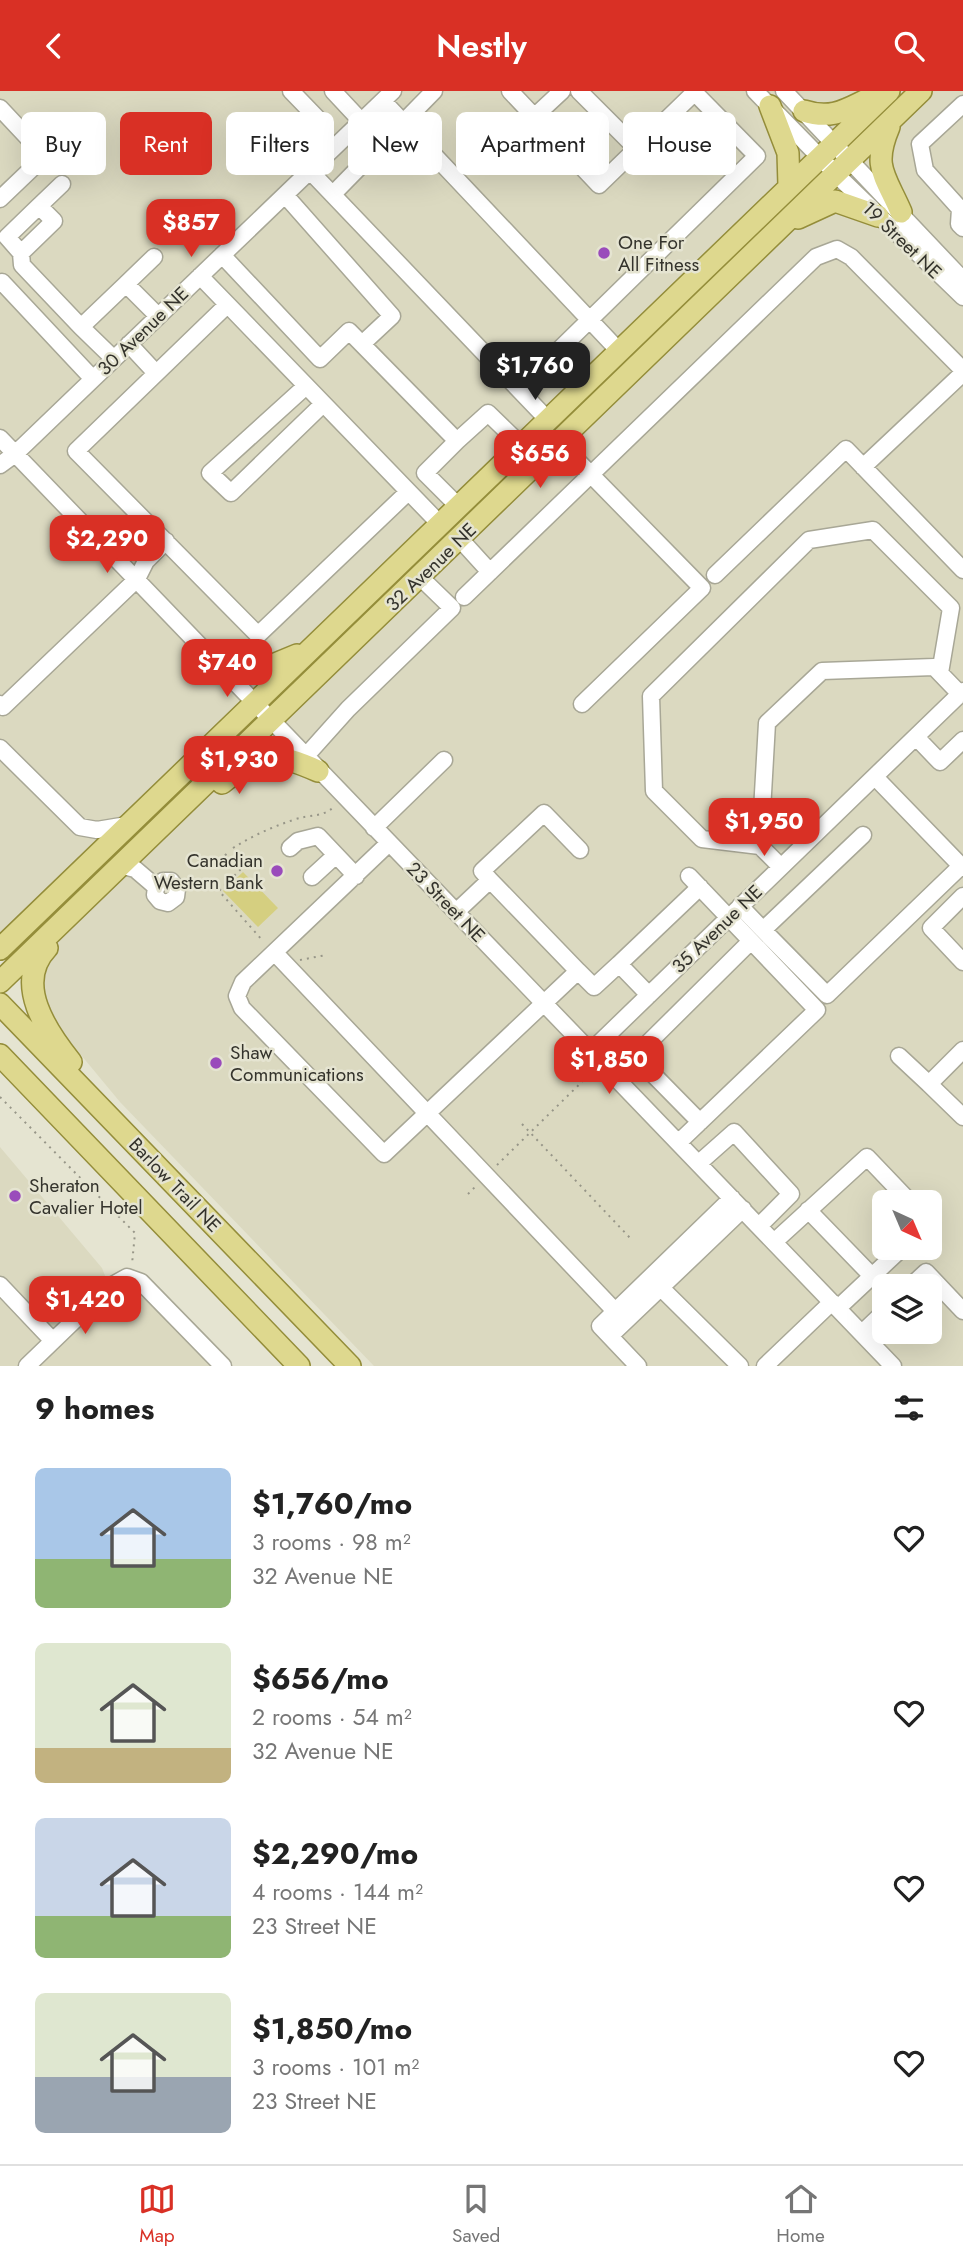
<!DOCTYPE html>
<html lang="en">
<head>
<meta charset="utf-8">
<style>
	:root { --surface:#fff; --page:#f6f6f6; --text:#222; --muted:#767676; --line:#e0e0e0; --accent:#d93025 }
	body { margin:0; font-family:Jost,sans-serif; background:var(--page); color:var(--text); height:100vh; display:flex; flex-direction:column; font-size:26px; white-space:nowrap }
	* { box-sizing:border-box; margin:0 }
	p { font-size:23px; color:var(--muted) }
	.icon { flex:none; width:38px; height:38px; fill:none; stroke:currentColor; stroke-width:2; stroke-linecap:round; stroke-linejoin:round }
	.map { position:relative; height:1275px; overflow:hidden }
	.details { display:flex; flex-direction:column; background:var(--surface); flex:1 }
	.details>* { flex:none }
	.banner { position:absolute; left:21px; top:21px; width:922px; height:63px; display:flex; gap:14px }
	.needle { width:46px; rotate:136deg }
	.fabs { position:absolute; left:872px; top:1099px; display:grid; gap:14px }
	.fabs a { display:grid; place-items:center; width:70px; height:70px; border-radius:10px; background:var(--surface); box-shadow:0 7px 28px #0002; font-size:35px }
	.price { position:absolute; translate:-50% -60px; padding:0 16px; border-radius:14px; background:var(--accent); color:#fff; font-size:23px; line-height:46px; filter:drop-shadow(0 2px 4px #0008) }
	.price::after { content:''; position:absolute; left:50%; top:42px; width:21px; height:16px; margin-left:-10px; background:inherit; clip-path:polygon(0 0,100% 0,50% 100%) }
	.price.active { background:#222; color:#fff }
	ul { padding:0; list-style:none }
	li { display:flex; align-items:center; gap:21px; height:175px; padding:0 35px }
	li span { display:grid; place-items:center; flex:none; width:196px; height:140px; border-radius:10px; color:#555 }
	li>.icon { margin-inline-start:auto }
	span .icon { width:84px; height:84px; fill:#fffc; stroke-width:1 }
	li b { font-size:30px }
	h2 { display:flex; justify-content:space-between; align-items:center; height:84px; padding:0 35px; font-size:30px }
	.tag { padding:0 24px; border-radius:10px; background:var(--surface); box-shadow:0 7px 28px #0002; font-size:24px; line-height:63px }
	.tag.active { background:var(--accent); color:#fff }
	header { display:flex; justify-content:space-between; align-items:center; height:91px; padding:0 35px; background:var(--accent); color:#fff; font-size:32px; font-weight:600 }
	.menu { display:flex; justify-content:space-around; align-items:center; height:98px; border-top:2px solid var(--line); background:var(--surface); font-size:19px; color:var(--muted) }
	.menu a { display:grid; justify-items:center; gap:4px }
	.menu .active { color:var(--accent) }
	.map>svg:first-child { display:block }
	.built { fill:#dbd9c0; fill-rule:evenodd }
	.green { fill:#d5cf80 }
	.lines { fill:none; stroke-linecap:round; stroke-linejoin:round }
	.minor-casing { stroke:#a8a796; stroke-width:19 }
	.major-casing { stroke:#948d3a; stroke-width:24 }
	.path { stroke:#979688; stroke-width:2; stroke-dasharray:2 5; stroke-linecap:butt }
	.minor { stroke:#fff; stroke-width:16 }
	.major { stroke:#ded88e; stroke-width:21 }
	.poi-dot { fill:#9a4bbb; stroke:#e5e4d1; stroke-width:2.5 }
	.labels { text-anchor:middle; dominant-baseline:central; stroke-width:5; stroke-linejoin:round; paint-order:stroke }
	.street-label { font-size:19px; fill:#34332c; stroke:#e5e4d1 }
	.poi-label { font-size:19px; fill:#34332c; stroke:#e5e4d1; text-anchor:start }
</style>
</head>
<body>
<header><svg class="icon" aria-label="back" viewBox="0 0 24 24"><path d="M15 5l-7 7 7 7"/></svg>Nestly<svg class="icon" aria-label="search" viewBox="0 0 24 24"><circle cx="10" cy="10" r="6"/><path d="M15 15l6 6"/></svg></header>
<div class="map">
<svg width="963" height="1275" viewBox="0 0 963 1275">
	<rect width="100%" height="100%" fill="#e5e4d1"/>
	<path class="built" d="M0,0h963v1275h-589l-254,-264 -63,-76 -14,-29 -43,-45zM884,1111h45v46h-45zM884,1195h45v46h-45z
		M0,1056l102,121 11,28 18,-2 14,5 66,67h-211z"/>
	<path class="green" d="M243,781l35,36 -20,19 -35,-36z"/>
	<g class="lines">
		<defs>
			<path id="minor" d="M291,0l29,30 -31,28 259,271
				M333,0l28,30
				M510,0l89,94 97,-94
				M579,0l58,58
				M755,0l88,90 120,116
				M784,0l179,189
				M383,10l236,250
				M963,13l-43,40 5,26 35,39 -1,15 4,4
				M0,17l45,48 -45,43
				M534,26l28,-26
				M334,102l100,-102
				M285,104l107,121 -30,28
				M39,115l23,-22
				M21,162l-14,-16 32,-31 15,15 -33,32 1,12 59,62
				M222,164l98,104 29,-28 108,110 -32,32 33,33
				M200,185l239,247
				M0,193l2,-2 91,97
				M126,193l28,-27
				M227,214l-151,146 182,184 149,-142
				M129,253l26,28
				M114,268l-33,-32 45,-43 32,32
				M306,295l-96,87 21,20 92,-89
				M519,298l238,-233 -64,-65
				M0,347l893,928
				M457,350l31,-28 33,32
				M559,351l143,146 -120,116
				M0,374l15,-11 378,-363
				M863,376l100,-94
				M460,448l30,33
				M715,484l131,-126 117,121
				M464,506l352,-340 21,-8 14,8 112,113
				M0,613l3,3 134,-128 9,-18 20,-20
				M916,646l24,25 23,-22
				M0,657l80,79 17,3 30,-5
				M305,666l43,-48 104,-101 -32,-31
				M875,686l88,91
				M374,737l70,-68
				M389,752l-146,139 -6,14 5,12 142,146 194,-183 16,16 25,-23 30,31
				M760,755l-58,-7 -48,-48 -3,-95 158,-156 64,-10 78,78 -11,65
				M290,757l8,-7 20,-5 38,40
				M120,774l15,4 21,18 -1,8 5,6 8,2 8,-6 1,-8 -6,-8h-8l-7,6
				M781,776l-21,-21 7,-123 55,-52 112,-4 26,27
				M312,786l24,-22
				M490,789l-8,-9 62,-58 36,37
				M963,805l-32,32 32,34
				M740,815l23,24 100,-95
				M456,821l34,-32 88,91
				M763,839l64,65 134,-129
				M275,862l340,358
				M619,873l81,-77
				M963,959l-34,34 34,33
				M591,960l372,-360
				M899,965l30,28
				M700,1031l-65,-66 116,-115
				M679,1051l138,-132 -128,-134
				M699,1072l35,-31 57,62 -32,32
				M808,1119l64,66
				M774,1151l93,-85 43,45
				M654,1190l86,85
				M0,1194l53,56
				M911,1195l15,-14 37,39
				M838,1217l64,-60
				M862,1242l22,-21
				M610,1245l133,-127
				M27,1275l82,-79 18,-10 14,5 82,84
				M638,1275l-38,-40 132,-128
				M765,1275l67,-64"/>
			<path id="major" d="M770,15l18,47 1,33
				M804,20c31,10 45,-4 73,-16
				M889,36c-17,40 -4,48 12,85
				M798,127l37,-17 43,15
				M226,580l30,1 41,-17
				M222,692c38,-31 53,-31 96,-12
				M47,857c-34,35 0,84 24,114
				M0,858l889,-858
				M0,891l921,-891
				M0,913l350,362
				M0,964l299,311"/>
		</defs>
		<use href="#minor" class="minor-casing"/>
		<use href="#major" class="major-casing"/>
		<path class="path" d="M233,757c19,-12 39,-21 60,-28 16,-6 28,-2 41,-13
			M225,763l15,16 -21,21 44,50
			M300,869l26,-5
			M0,1006l135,136 -3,31
			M522,1033l110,116
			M497,1074l94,-92
			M468,1103l8,-8"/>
		<use href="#minor" class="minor"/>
		<use href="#major" class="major"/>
	</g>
	<g class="poi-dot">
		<circle cx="604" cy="162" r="7"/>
		<circle cx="277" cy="780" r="7"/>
		<circle cx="216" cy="972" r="7"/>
		<circle cx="15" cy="1105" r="7"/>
	</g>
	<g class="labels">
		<g class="street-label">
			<text transform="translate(902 149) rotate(44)">19 Street NE</text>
			<text transform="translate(143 240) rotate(-44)">30 Avenue NE</text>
			<text transform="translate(431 476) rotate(-44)">32 Avenue NE</text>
			<text transform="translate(446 811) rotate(46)">23 Street NE</text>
			<text transform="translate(717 838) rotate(-44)">35 Avenue NE</text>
			<text transform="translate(175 1094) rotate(46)">Barlow Trail NE</text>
		</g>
		<g class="poi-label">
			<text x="618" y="151">One For<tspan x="618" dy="22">All Fitness</tspan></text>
			<text x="263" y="769" text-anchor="end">Canadian<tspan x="263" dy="22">Western Bank</tspan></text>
			<text x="230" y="961">Shaw<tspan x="230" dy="22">Communications</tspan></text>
			<text x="29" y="1094">Sheraton<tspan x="29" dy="22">Cavalier Hotel</tspan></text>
		</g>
	</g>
</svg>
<div class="fabs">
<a><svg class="needle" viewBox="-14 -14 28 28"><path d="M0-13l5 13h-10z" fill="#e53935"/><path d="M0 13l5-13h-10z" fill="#767676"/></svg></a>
<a><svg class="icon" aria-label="layers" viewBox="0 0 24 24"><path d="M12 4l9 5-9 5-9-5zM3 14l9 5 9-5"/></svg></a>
</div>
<b class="price" style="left:191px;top:168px">$857</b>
<b class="price active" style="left:535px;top:311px">$1,760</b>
<b class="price" style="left:540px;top:399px">$656</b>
<b class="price" style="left:107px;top:484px">$2,290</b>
<b class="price" style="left:227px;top:608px">$740</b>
<b class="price" style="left:239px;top:705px">$1,930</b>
<b class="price" style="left:764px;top:767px">$1,950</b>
<b class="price" style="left:609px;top:1005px">$1,850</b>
<b class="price" style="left:85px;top:1245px">$1,420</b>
<div class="banner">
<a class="tag">Buy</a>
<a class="tag active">Rent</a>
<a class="tag">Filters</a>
<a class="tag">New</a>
<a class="tag">Apartment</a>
<a class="tag">House</a>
</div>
</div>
<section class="details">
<h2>9 homes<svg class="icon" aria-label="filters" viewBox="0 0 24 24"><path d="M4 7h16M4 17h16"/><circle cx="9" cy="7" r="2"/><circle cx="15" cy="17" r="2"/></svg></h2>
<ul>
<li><span style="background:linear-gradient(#a9c7e8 65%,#8fb573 0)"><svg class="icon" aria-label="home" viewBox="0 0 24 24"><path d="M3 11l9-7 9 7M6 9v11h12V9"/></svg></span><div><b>$1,760/mo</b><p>3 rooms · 98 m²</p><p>32 Avenue NE</p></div><svg class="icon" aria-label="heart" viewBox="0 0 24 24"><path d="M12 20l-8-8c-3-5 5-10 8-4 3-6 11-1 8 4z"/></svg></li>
<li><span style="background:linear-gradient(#dfe7d0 75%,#c2b280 0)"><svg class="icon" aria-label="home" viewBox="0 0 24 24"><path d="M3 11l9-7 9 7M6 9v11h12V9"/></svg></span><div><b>$656/mo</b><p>2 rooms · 54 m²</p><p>32 Avenue NE</p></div><svg class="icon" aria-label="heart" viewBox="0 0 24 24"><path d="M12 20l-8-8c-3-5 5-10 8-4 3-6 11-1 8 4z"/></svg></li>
<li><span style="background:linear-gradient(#c9d6e8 70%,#8fb573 0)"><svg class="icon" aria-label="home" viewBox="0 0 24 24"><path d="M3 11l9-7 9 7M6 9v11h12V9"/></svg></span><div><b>$2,290/mo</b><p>4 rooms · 144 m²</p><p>23 Street NE</p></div><svg class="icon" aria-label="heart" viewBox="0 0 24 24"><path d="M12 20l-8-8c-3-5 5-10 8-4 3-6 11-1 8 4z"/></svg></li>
<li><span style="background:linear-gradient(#dfe7d0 60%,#9aa5b1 0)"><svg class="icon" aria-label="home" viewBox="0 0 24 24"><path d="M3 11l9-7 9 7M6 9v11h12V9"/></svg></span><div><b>$1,850/mo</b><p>3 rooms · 101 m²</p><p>23 Street NE</p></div><svg class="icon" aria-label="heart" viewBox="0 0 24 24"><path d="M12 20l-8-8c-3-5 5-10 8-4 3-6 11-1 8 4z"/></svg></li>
</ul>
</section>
<nav class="menu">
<a class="active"><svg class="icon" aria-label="map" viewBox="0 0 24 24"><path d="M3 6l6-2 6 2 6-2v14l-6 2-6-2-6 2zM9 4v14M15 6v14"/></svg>Map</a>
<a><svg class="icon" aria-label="saved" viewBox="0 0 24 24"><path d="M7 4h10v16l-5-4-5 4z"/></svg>Saved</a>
<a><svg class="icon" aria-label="home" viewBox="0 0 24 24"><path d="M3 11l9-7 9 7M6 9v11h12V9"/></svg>Home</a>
</nav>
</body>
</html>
